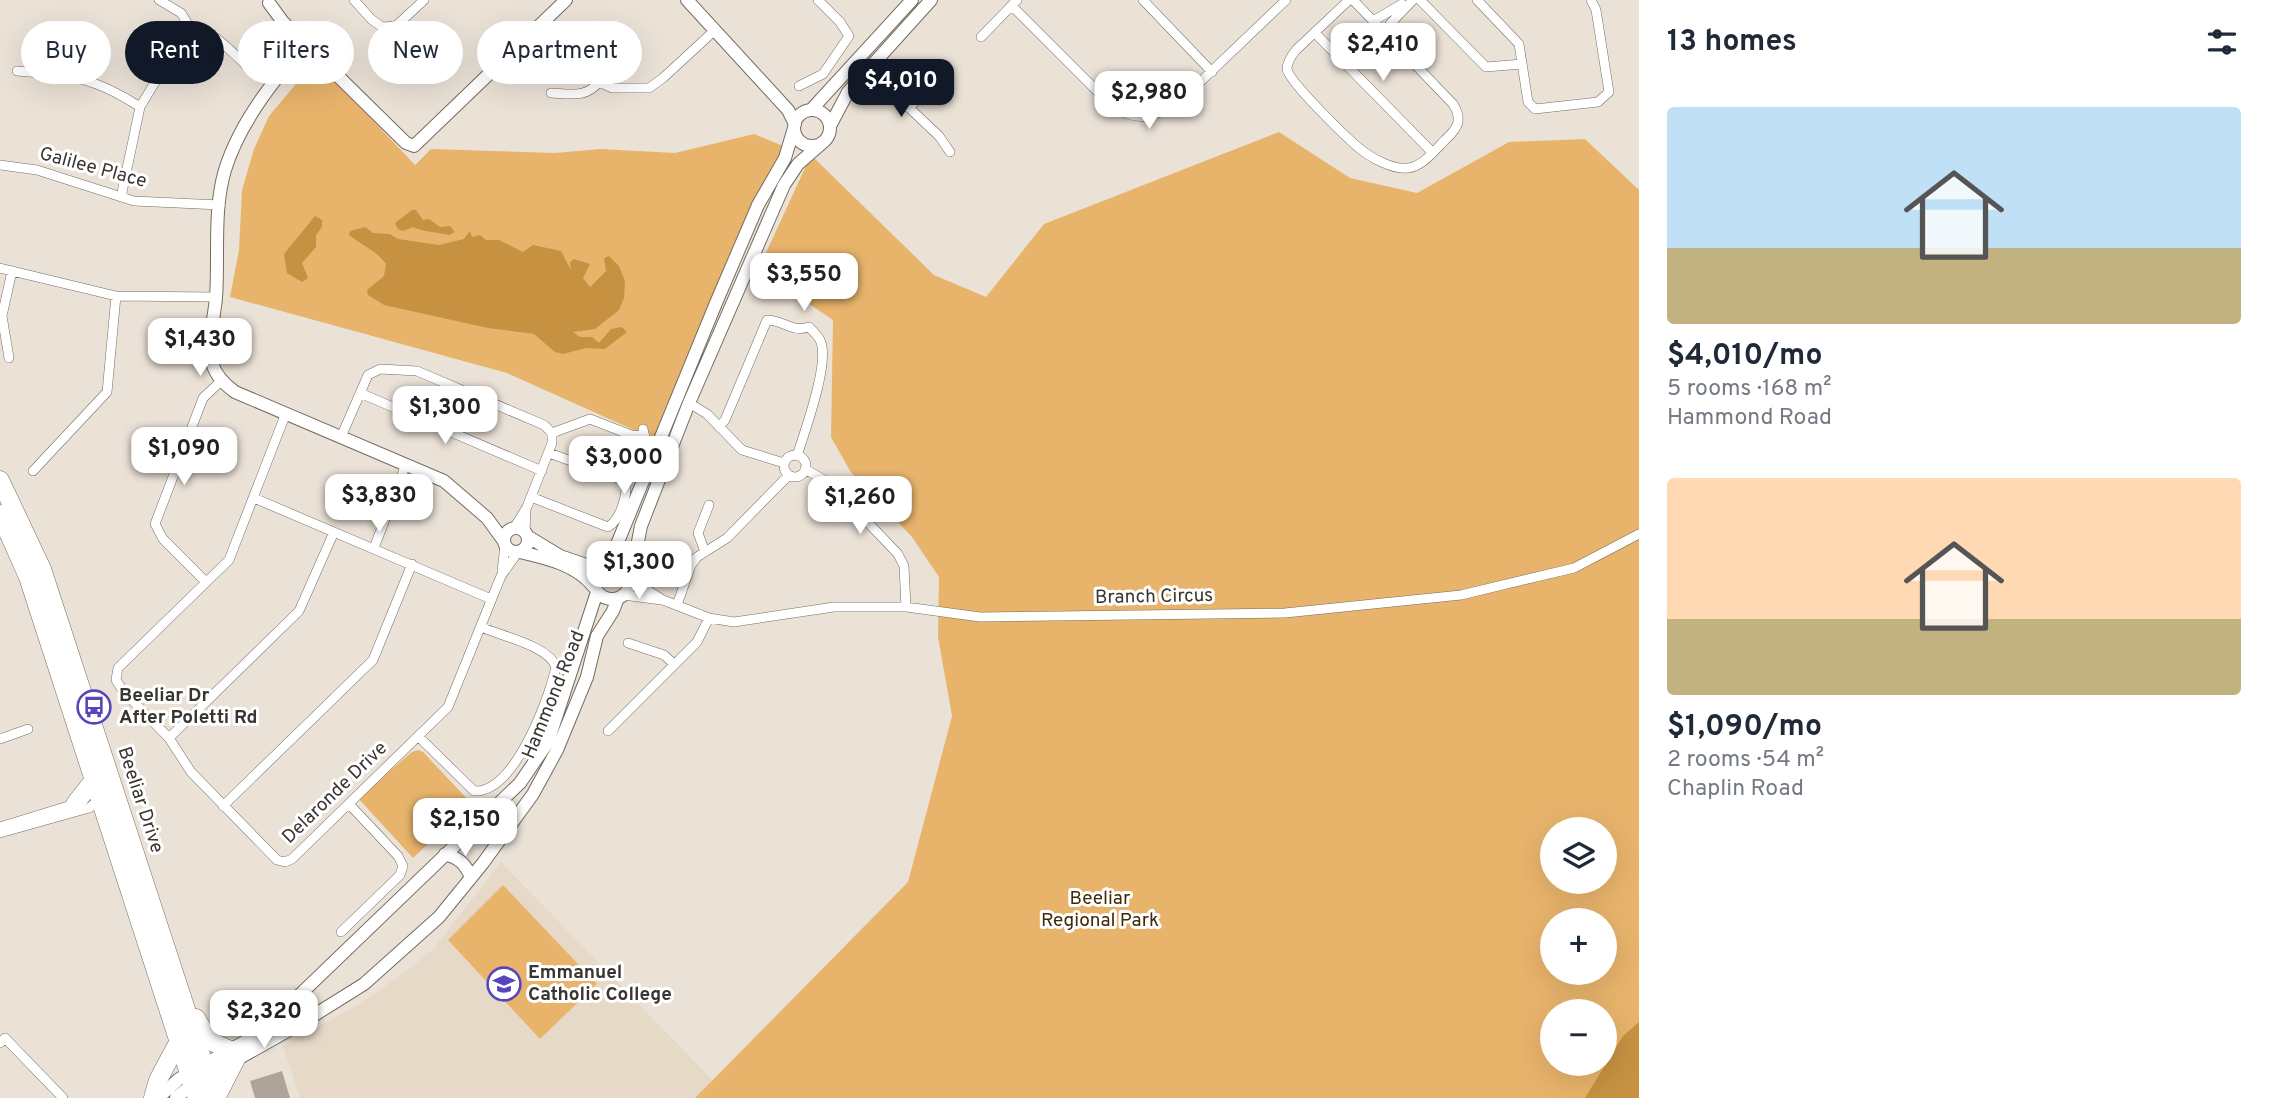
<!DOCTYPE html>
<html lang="en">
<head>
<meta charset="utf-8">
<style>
	:root { --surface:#fff; --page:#f2f2f3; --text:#1f2937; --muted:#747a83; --accent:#111827 }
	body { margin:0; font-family:Overpass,sans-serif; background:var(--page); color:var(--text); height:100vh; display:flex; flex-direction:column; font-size:26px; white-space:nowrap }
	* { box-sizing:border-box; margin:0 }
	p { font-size:23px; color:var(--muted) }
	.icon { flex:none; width:38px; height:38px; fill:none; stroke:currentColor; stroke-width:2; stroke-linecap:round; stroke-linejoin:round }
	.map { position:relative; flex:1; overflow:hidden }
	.drawer { display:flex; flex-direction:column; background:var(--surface); width:630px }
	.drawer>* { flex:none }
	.hud { position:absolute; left:21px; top:21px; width:665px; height:63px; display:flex; gap:14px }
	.tools { position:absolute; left:1540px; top:817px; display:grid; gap:14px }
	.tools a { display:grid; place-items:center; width:77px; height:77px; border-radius:50%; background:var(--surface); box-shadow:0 7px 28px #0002; font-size:35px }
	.price { position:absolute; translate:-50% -60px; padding:0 16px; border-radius:14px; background:#fff; color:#222; font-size:23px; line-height:46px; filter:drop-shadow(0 2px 4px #0008) }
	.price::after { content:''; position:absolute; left:50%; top:42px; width:21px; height:16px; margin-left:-10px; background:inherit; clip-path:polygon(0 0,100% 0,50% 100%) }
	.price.selected { background:var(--accent); color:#fff }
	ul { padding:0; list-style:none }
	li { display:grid; align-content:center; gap:14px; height:371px; padding:0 28px }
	li span { display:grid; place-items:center; height:217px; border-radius:7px; color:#555 }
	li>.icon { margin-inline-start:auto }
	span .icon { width:126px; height:126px; fill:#fffc; stroke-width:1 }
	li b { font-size:30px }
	h2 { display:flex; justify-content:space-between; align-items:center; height:84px; padding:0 28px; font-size:30px }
	.tag { padding:0 24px; border-radius:32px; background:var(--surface); box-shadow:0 7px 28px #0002; font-size:24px; line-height:63px }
	.tag.selected { background:var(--accent); color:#fff }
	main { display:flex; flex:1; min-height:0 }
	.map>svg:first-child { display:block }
	.built { fill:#e7d9c7 }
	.green { fill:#e8b46c; fill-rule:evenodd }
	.water { fill:#c69141 }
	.building { fill:#aea59a }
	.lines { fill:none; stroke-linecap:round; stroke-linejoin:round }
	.street-casing { stroke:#746c62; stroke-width:10 }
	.secondary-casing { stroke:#746c62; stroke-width:14 }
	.highway-casing { stroke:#746c62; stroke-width:19 }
	.street { stroke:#fff; stroke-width:9 }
	.secondary { stroke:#fff; stroke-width:12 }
	.highway { stroke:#fff; stroke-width:18 }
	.labels { text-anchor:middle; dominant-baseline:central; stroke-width:6; stroke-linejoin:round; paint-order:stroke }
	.street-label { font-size:19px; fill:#393531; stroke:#fff }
	.poi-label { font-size:19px; font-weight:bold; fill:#393531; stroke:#fff; text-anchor:start }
	.park-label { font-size:19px; fill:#3f2906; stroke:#fff }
</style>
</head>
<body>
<main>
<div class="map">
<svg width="1639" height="1098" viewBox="0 0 1639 1098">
	<rect width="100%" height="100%" fill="#ebe2d7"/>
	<path class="built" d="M501,862l229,236h-430l-17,-52 78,-43 54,-38 19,-17z"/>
	<path class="green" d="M316,60l99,105 16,-16 124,4 45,-4 75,4 79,-19 34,14 -132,292 -149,-67 -277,-76 9,-47 3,-60 12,-41 15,-33z
		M1279,132l71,46 67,15 92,-51 76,-3 54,51v908h-944l213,-216 44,-166 -14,-79 1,-60 -27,-40 -62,-66 -19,-34 2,-117 -66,-45 -14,6 58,-126 123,120 52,22 58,-73zM1552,830h53v52h-53zM1552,920h53v53h-53zM1552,1012h53v52h-53z
		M418,750l5,2 48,51 -58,55 -55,-60 54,-46z
		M503,885l94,99 -57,55 -92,-99z"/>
	<path class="water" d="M412,210h4l7,10 6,-1 11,8 10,-1 5,6 -6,3c-13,-3 -25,-3 -36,-8l-10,4 -5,-2 -3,-6z
		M315,216l7,4v7l-6,8v12l-14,16 6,15 -6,4 -15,-9 -3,-19z
		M365,227l8,6 17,1 8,5 41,6 25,-6 6,-8 2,6 8,-2 6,5h13l24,12 10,-7 28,6 10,19 -1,-8 4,-3 16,5 -7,14 7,9 16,-16 -2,-13 5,-2 10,10 6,15 -1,17 -5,12 -24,19 -22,3 7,5h12l7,6 12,-14 11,-2 5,5 -22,17 -19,-1 -23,6 -8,-2 -21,-18 -46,-6 -104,-23 -16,-10 -1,-5 17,-14 2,-12c-9,-13 -24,-19 -37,-29l1,-4z
		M1639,1022v76h-54l38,-62z"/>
	<path class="building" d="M282,1071l8,27h-35l-5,-17z"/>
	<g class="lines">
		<defs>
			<path id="street" d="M159,0l22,13 8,13c26,4 45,29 65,47
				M354,0l17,19 11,8 14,-1 28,-26
				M1143,0l69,72
				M1349,0l-53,50c-4,5 -9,12 -9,19 2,13 60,69 72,79 12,10 34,22 49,20 14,-1 27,-18 37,-28 13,-12 18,-20 8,-36l-100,-104
				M1420,0l66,67 36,-3
				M1477,0l42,44 9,58 7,7 63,-7 11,-10 -13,-82 -5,-10
				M1012,6l102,102c25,14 37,9 61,-2l111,-106
				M1373,21l29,-17
				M542,22l57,60 13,6h37l14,-10 52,-48
				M1315,33l117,119
				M1387,36l3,-12 23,-24
				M981,37l36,-37
				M868,69l71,67 11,16
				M17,71c53,4 77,6 123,36
				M799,86l24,-12 26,-38 -9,-14 -22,-22
				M551,93c20,1 35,5 48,-11
				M910,107l12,-13
				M0,165l37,5 97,31 86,4
				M121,197l19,-90 49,-81
				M0,268l116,28 100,1
				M9,358l-7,-42 10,-45
				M360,393l182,78
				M689,403l18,11 35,36 42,13
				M286,413l-57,147 -111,108 -2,12 7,11 46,47 22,34 86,88 8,2 7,-3 156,-152 53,-131 17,-24
				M719,427l6,-7 42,-100c16,0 25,13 42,7 4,4 9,9 11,13 11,21 -16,93 -23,116
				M552,433l38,-14 41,16 14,1
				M341,437l27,-62 12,-6 37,2 127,54 8,8v10l-25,64 -13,21
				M549,453l77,28c12,-10 22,-36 17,-52
				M784 466a11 11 0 1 1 22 0a11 11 0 1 1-22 0Z
				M805,469l26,15 67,70 6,12 2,41
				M33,471l74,-79 9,-96
				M531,497l77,30c13,-8 19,-31 18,-46
				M254,498l237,101
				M525,532l1,-23
				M374,548l32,-84
				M705,552l-7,-19 11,-28
				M502,571l3,-26
				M630,579l33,21 46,18 25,4 100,-15h72l74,10 305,-4 176,-18 113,-27 65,-34
				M206,582l-43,-43 -8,-15 48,-126 18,-17
				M624,595l37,5
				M677,605l14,-40 6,-8 30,-19 62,-63
				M628,643l36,12 10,9
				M608,731l89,-89 12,-24
				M419,737l55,54c40,3 75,-92 82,-124 -7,-21 -55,-31 -75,-40
				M169,738l130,-127 35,-79
				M0,739l28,-10
				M223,806l150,-146 39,-96
				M0,827l78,-24
				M0,833l89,-25 12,-10
				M341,932l59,-57 3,-9 -5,-10 -49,-52
				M0,1043l5,-5 58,60"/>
			<path id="secondary" d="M687,0l101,110 7,14
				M269,3l14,19 123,121 8,3 152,-146
				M310,40c-34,36 -70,81 -85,130 -12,40 -6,87 -9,128 -2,21 -9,45 -4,65 4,13 12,21 23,29l209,89 43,37 16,22
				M811,110l101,-110
				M794 128a18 18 0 1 1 36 0a18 18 0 1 1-36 0Z
				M830,126l18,-34 83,-92
				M504 540a12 12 0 1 1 24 0a12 12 0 1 1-24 0Z
				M527,536l33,20 38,13
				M520,552c26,6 57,13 74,35
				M594 581a18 18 0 1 1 36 0a18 18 0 1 1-36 0Z
				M600,567l13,-13 103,-251 42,-98 27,-47 9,-30
				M628,573l6,-11 7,-36 48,-123 95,-218 14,-21 23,-20
				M445,854c14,4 21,10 26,24
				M158,1098l21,-19 81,-46 260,-250 28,-41 49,-150
				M176,1098l17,-14 107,-60 64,-40 75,-67 44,-54 50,-69 24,-44 30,-73 10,-41 16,-25 5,-13"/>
			<path id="highway" d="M0,480l42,89 173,529
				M0,514l28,63 169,521
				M75,804l18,-23
				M196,1018l14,23 20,9
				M153,1098l5,-18 21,-39
				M216,1098l20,-39"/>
		</defs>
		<use href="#street" class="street-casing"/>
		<use href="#secondary" class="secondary-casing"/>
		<use href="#highway" class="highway-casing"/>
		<use href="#street" class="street"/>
		<use href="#secondary" class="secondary"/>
		<use href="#highway" class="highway"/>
	</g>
	<defs>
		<symbol id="bus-ring" viewBox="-11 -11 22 22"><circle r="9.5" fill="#fff" stroke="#5745bd" stroke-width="1.5"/><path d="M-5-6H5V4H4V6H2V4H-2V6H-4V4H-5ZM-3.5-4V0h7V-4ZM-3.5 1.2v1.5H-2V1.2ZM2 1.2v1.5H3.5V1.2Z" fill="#5745bd"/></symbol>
		<symbol id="school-ring" viewBox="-11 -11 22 22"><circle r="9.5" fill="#fff" stroke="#5745bd" stroke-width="1.5"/><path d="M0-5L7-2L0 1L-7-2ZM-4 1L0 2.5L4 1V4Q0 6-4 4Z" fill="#5745bd"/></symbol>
	</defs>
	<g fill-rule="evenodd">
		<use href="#bus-ring" x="75" y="688" width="38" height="38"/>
		<use href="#school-ring" x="485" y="965" width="38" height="38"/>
	</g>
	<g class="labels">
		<g class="street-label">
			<text transform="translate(93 168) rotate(15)">Galilee Place</text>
			<text transform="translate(1154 597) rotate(-1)">Branch Circus</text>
			<text transform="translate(554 695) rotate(-68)">Hammond Road</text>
			<text transform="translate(335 793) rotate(-44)">Delaronde Drive</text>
			<text transform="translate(140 800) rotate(72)">Beeliar Drive</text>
		</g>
		<g class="poi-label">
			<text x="119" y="696">Beeliar Dr<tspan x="119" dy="22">After Poletti Rd</tspan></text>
			<text x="528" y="973">Emmanuel<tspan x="528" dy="22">Catholic College</tspan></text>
		</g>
		<g class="park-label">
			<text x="1100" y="899">Beeliar<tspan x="1100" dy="22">Regional Park</tspan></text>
		</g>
	</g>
</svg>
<div class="tools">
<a><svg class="icon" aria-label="layers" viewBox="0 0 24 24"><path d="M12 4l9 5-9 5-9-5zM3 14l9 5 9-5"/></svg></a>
<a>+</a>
<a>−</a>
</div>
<b class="price" style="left:1383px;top:83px">$2,410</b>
<b class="price selected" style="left:901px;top:119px">$4,010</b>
<b class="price" style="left:1149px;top:131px">$2,980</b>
<b class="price" style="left:804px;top:313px">$3,550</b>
<b class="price" style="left:200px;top:378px">$1,430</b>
<b class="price" style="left:445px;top:446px">$1,300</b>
<b class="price" style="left:184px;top:487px">$1,090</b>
<b class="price" style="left:624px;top:496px">$3,000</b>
<b class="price" style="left:379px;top:534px">$3,830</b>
<b class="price" style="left:860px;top:536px">$1,260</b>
<b class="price" style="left:639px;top:601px">$1,300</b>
<b class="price" style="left:465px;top:858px">$2,150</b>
<b class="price" style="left:264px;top:1050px">$2,320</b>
<div class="hud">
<a class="tag">Buy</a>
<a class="tag selected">Rent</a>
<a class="tag">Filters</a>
<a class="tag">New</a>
<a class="tag">Apartment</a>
</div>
</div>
<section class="drawer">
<h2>13 homes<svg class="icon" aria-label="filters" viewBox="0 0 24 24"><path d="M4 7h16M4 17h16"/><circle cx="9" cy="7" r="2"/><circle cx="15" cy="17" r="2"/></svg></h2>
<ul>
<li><span style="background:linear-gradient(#bfe0f5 65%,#c2b280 0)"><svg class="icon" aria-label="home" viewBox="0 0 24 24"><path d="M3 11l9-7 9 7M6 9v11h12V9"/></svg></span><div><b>$4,010/mo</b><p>5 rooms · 168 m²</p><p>Hammond Road</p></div></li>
<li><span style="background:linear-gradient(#ffd9b3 65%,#c2b280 0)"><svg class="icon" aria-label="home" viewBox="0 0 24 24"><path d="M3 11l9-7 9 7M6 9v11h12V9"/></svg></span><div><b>$1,090/mo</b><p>2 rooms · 54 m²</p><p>Chaplin Road</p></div></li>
</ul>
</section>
</main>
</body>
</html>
